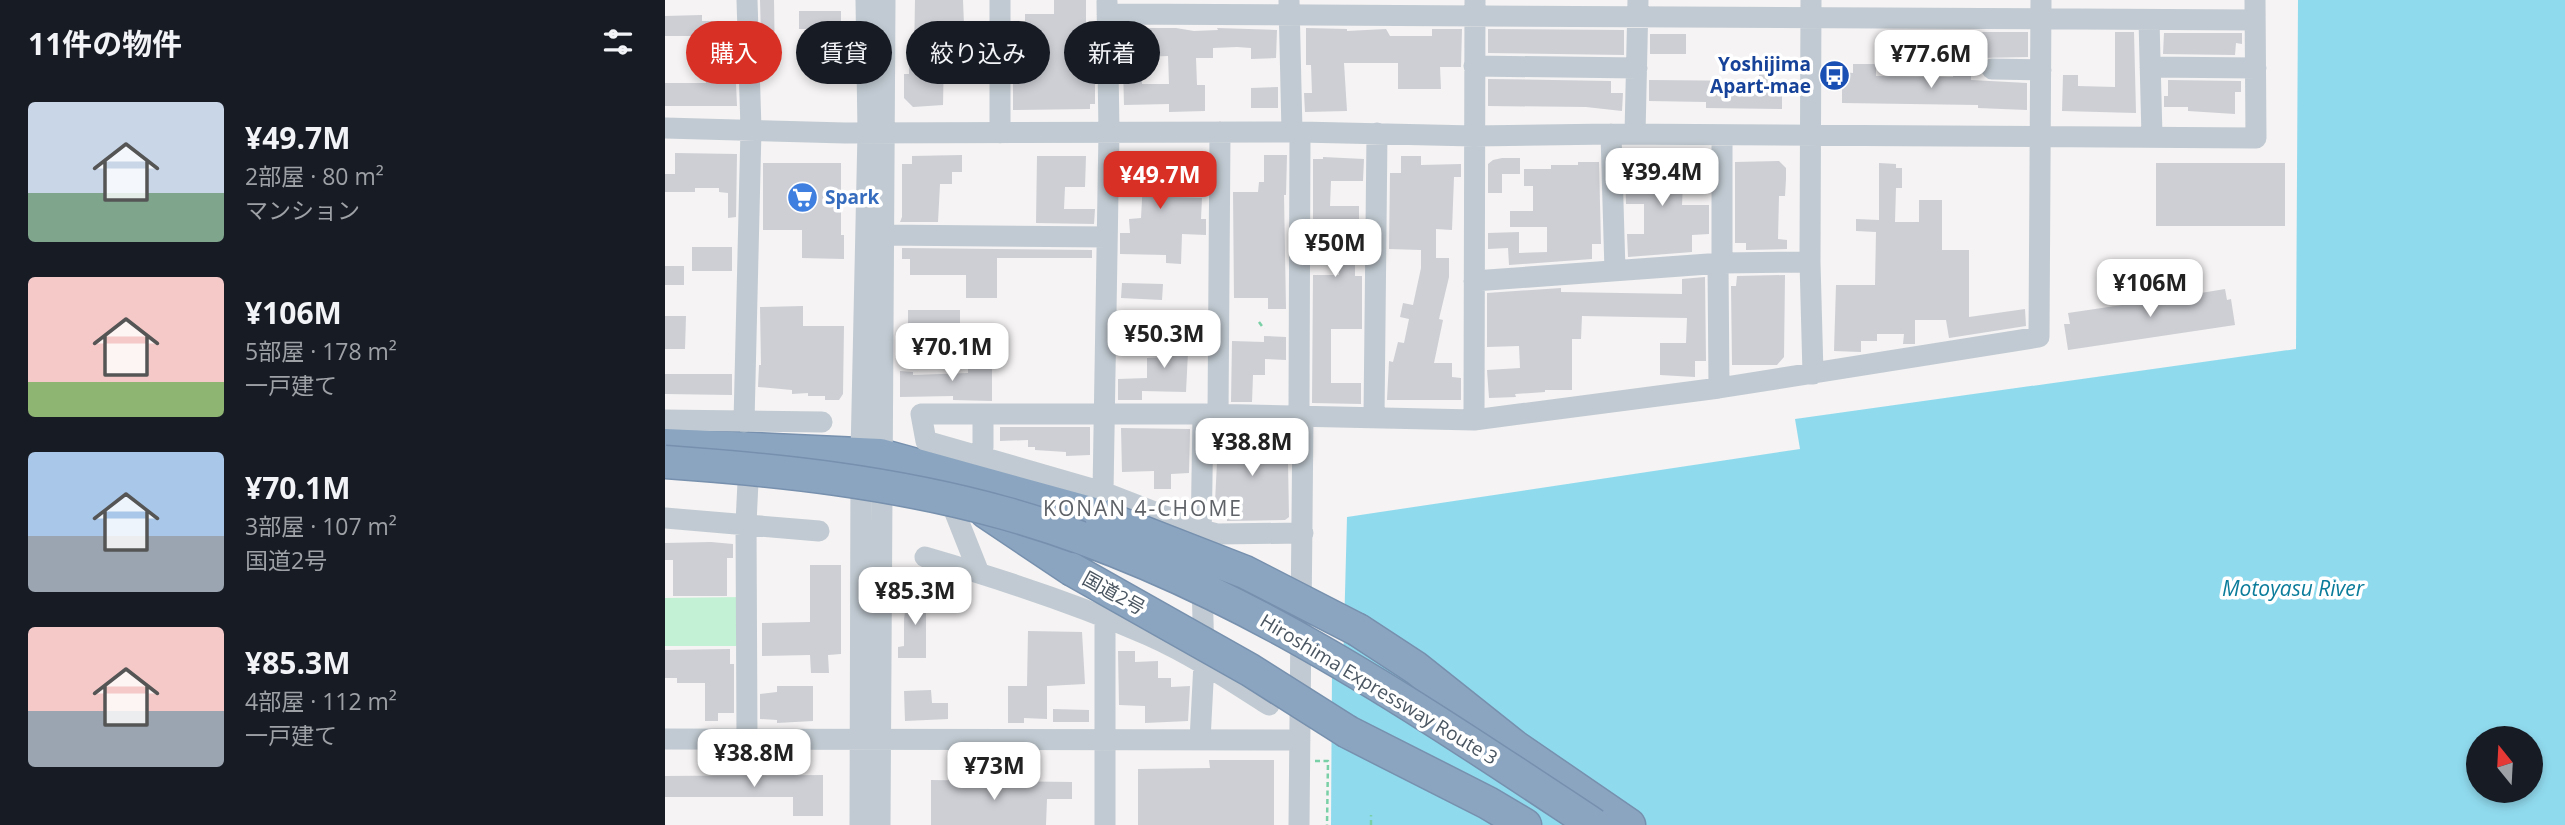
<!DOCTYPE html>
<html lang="ja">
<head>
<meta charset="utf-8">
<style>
	:root { --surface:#171b24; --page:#242831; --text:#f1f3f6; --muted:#9ea1a6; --accent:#d93025 }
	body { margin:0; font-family:"Open Sans","Noto Sans JP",sans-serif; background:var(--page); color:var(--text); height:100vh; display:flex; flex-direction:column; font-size:26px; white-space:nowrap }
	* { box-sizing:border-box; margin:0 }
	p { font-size:23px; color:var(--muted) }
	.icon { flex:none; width:38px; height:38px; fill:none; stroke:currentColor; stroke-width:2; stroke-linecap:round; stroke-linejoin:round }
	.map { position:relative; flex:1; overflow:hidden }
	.side { display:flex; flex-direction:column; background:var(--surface); width:665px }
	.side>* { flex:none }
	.hud { position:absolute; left:21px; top:21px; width:665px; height:63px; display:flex; gap:14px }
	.needle { width:46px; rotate:342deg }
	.tools { position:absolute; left:1801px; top:726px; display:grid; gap:14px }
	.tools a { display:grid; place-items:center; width:77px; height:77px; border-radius:50%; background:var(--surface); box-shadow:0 4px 10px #0003; font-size:35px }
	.price { position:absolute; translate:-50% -60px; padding:0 16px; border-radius:14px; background:#fff; color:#222; font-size:23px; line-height:46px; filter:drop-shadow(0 2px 4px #0008) }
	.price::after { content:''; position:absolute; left:50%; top:42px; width:21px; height:16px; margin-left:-10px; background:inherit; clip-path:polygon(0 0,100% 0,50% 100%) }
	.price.on { background:var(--accent); color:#fff }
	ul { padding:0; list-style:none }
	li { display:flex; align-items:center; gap:21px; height:175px; padding:0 28px }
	li span { display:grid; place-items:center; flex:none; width:196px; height:140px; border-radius:7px; color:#555 }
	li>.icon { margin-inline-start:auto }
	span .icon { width:84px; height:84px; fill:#fffc; stroke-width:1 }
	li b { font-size:30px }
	h2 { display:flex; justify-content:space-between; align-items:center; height:84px; padding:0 28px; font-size:30px }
	.chip { padding:0 24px; border-radius:32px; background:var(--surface); box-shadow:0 4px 10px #0003; font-size:24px; line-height:63px }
	.chip.on { background:var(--accent); color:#fff }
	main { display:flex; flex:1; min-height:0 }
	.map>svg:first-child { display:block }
	.green { fill:#c3f1d5 }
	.water { fill:#90daee; fill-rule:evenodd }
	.building { fill:#cdcfd5; fill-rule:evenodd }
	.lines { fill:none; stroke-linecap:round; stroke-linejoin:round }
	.highway-casing { stroke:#7690ad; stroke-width:35 }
	.path { stroke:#7ad0a6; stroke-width:2.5; stroke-dasharray:5 3.5; stroke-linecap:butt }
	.minor { stroke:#c1cad2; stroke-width:21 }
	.highway { stroke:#8ba5c1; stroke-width:32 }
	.highway-bridge-casing { stroke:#7690ad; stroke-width:35; stroke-linecap:butt }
	.highway-bridge { stroke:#8ba5c1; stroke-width:32 }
	.labels { text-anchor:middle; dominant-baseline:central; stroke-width:7; stroke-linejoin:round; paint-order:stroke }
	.transit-label { font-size:19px; font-weight:bold; fill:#164399; stroke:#fff; text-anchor:end }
	.shop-label { font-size:19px; font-weight:bold; fill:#366cbe; stroke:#fff; text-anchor:start }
	.street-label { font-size:19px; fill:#4a5661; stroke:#fff }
	.neighbourhood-label { font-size:21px; letter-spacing:2px; fill:#5f6368; stroke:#fff }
	.water-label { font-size:21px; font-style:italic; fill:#0c7c9b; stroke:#fff }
</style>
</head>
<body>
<main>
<section class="side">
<h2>11件の物件<svg class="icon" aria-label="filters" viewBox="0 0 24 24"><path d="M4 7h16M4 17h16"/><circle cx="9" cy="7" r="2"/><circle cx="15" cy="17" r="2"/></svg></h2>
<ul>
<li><span style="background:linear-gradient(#c9d6e8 65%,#7fa58c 0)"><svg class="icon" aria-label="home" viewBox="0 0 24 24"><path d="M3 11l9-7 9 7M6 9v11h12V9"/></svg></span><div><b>¥49.7M</b><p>2部屋 · 80 m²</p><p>マンション</p></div></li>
<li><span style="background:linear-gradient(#f6c9c9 75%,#8fb573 0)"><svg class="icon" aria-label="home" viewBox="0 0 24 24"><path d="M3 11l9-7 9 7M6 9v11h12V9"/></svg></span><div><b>¥106M</b><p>5部屋 · 178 m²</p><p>一戸建て</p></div></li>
<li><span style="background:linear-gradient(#a9c7e8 60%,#9aa5b1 0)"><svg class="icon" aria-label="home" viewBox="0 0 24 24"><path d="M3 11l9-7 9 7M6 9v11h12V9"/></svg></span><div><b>¥70.1M</b><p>3部屋 · 107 m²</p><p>国道2号</p></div></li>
<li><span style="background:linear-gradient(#f6c9c9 60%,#9aa5b1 0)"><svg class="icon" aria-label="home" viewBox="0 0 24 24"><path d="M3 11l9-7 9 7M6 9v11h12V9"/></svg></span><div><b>¥85.3M</b><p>4部屋 · 112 m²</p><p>一戸建て</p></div></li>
</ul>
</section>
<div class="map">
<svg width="1900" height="825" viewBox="0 0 1900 825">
	<rect width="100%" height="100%" fill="#f5f3f3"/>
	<path class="green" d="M78,597v49h-78v-48z"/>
	<path class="water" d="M1633,0h267v825h-1234l1,-154 11,-2 4,-152 453,-68 -5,-30 501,-70zM1813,738h53v53h-53z"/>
	<path class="building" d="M95,0h14l1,70h-13z
		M250,0h48l1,25 22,-1v31h-42l-1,50 -30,2 -9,-9v-24h5v-17h5z
		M389,0h32v30h5v23h-8v26l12,-1v26h-5v5l-77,1v-81h12v-15h29z
		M134,11h42v18h-42z
		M37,15v6h27l1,62h6l1,23h-72v-23h41v-47h-41v-20z
		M457,28h54l18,3 24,-1 -1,-2 60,2 -1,28 -25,1v-11l-14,-1 -24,1v10h-17l1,27h8v26l-36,1v-8l-45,1zM503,56l1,28h-27l-1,-27z
		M641,28l41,1v2l39,-2 4,7h42v-7h30l-1,38h-21l1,22h-43v-26h-54l3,48 -42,1 -1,-19h8l-1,-28h-5z
		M823,29l136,1v25l-136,-2z
		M1313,32h50v25l-50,1z
		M1450,32h19l2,81 -74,-2 1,-36h15v11l37,1z
		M1499,33h78v11l-6,-1 -1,12 -72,-1z
		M985,34h36v20h-36z
		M1188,64h23v12l77,1 1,-7h17v10l56,3v27l-49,-2v-3l-136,-2v-31l11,1z
		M1094,67h12l-1,14h12v28l-76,-1v-6l-57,-1v-21l110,1z
		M823,79l123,2v12h12l-1,18 -36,-4 -98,-1z
		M1503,80l73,1v11h-6v22l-47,-3v-4h-24v-11h4z
		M613,87v21h-27v-20z
		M10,153l62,1 -1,63 -8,1v-25l-9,-1v-4h-24v4h-30v-18h10z
		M297,155v17h-10v12h-12l-2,38h-38l2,-5v-53h10v-8z
		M461,155l49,1 -2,41 29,1 -1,21h5v16l-24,-1 -1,30 -15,-1v-8l-46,-1v-21h10l-1,-14 12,-1 2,-36h-18z
		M599,155h23l-1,40h-2l2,114h-18v-11h-34l-1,-106h25l1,-10h5z
		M372,156h49l-1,31h-20l-1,22h31l-1,15 -58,-1z
		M736,156h20v9l40,-1v13h-7l-2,53 -16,-1v29h13v19l-10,42 4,1 -9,43h18v14l9,1v22h-74l2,-39 4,1 5,-20 6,1 5,-24 -9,-2 3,-14 10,2 8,-37v-18l-32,-1 1,-76h11z
		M658,157l41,2 -1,22h-32l-1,25h29v45h-4v25h7v53h-31v54h30v21l-49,-1 1,-128h26v-44l-26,-1v-71h10z
		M837,158h18v16h-18v19h-14v-29l5,-4z
		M960,158l59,2 -2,45h27v29l-17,1v17l-64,5 -1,-23h17v-30h-18z
		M1114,161l7,7v11l-1,17h-6l-1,43 9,1v9l-41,1v-7h-11v-81z
		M913,162h21l2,82h-9v15l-83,6 -1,-17 -20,1v-16l31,-1v21l28,-1v-25h-37v-16h23v-25h-9v-17h27v-4h27z
		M98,163h78v72h3v24l-42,-1v-28h-39z
		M1214,163l17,1v4h6v20h-6l-1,34h24v-22h23v50h27v67l56,-8 1,17 -77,12 -3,-18h-31v24h-12l1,-10h-27v7h-16v11l-27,-1 2,-66h39l1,-53 -20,-1v-12l23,1z
		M1491,163h129v63h-129z
		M27,247h40v24h-40z
		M237,248l190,2v8h-95v40h-31v-23h-56v-16h-8z
		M0,266h19v19h-19z
		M1120,275l-1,82 -7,8h-45l-1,-79h5l1,-10z
		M1040,277l1,84h-11v16l-35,-2v-32h26l1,-25 -105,-2 -1,23h-9v51h-27v2l-30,2 1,3 -27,1 -2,-28 33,-2 -1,-22 -32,1v-54l74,-5v4l121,2v-15z
		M457,283l41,1 -1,16 -41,-2z
		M1535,286l1,7 24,-4 2,11 4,-1 4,26 -167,25 -4,-26h6l-2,-11 108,-16 -1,-8z
		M138,306v20h41l-1,68 -4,6h-14v-4h-17v-3l-16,1v-4l-34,-3 1,-22h2l-1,-58z
		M243,310h52v34h-52z
		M0,316h21l-1,33h-20z
		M503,336h37v16h-17l-2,40 -44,-1v9h-24v-21l29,-1v-20l22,-1z
		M599,336l22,1v23l-21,-1v16h-12l-1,27h-21l1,-61 32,1z
		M303,359h24v42l-39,-1v-4l-53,1v-26l13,1v3l55,-2z
		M0,374h67v21l-67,-1z
		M335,427h90v28l-24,1v-4l-31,-2v-3h-7v-7l-28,1z
		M456,428l69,1 -1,44 -18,1v15h-17v-18l-32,1z
		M556,431l55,1 -1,31h13l1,54 -4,3 -58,1 1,-19h-13l2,-40h4z
		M46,542l22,2v14h-6v38h-54v-36h-8v-17z
		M145,565h31v89l-13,1 1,18h-18l-1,-18 -48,1v-33l48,-1z
		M243,591h18v67h-28v-11l6,-1v-27z
		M363,631l54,1 3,52 -38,2v33l-23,-1v5h-16v-37h19z
		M65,649v15h4v49h-16v8h-13v-38h-28v-5h-12v-28z
		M453,651h17v11l23,-1v17h13v9l19,-1 -2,35 -43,2v-17l-26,-1z
		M112,686h36v35l-36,2v-3l-17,-1v-25l17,-2z
		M266,690l1,13h16v16l-43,2 -1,-30z
		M388,709l36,1v12h-36z
		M544,760h65v65h-136v-56l72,-1z
		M158,775v41h-30v-19h-128v-21z
		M266,780l141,2v17h-25l-1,26h-115z"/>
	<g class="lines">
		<defs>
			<path id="highway" d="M0,445l215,10 221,61
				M321,512l85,57
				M693,630l58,38 98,78 115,79
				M683,732l140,71 37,22"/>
		</defs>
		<use href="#highway" class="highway-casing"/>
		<path class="path" d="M594,322l5,7
			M650,761h13l-1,64
			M706,825v-10"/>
		<path class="minor" d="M335,0v133
			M1146,0l-1,262 3,112
			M624,1l3,131
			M442,14l1148,6
			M1484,20l3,117
			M809,66l163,2
			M1485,67l106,1
			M1327,69l49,1
			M0,128l180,5 455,-1 174,4 137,-2 645,4 -1,-138
			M946,134l4,137
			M970,134l3,-134
			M1057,135v128
			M217,235l225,2
			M1053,264l1,124
			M809,281l248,-18 88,-1
			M553,415l2,-283
			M709,418l3,-285
			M0,420l157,2
			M809,420l1,-420
			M79,422l7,-293 -4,-129
			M314,456l4,-9v-33
			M281,490l33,83
			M438,492l6,-360 -2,-130
			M0,518l154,13
			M638,533l-86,1 -16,-4 -98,-38 -177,-51 -5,-27h282l271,6 245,-32 320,-51 2,-337
			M536,542l2,-128
			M260,557c76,22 151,47 223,78 43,19 82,45 121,70
			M440,619v206
			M0,739l635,1
			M82,740l-1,-217 2,-41 9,-25
			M535,740l4,-77 -2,-85
			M195,825l1,-371 7,-322 -2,-132
			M215,825l5,-825
			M634,825l4,-408 -4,-9 1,-276"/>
		<use href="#highway" class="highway"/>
		<defs>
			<path id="highway-bridge" d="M0,462c115,8 227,20 339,51 218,61 404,189 590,312
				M436,516l144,56 113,58
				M406,569l179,101 98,62"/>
		</defs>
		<use href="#highway-bridge" class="highway-bridge-casing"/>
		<use href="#highway-bridge" class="highway-bridge"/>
	</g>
	<defs>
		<symbol id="bus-disc" viewBox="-11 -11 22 22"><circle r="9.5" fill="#1a4fb4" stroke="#fff"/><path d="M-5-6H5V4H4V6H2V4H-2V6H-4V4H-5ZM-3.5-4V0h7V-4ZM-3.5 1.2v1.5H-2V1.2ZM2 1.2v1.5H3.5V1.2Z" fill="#fff"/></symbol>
		<symbol id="supermarket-disc" viewBox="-11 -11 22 22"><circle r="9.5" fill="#3f7fe0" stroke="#fff"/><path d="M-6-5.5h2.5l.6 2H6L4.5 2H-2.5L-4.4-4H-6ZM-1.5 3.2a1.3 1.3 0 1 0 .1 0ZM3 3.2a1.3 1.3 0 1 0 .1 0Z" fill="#fff"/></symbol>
	</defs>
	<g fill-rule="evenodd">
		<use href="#bus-disc" x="1152" y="58" width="35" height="35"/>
		<use href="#supermarket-disc" x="120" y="180" width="35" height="35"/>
	</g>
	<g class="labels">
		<g class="transit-label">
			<text x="1146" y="64">Yoshijima<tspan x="1146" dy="22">Apart-mae</tspan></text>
		</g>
		<g class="shop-label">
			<text x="160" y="197">Spark</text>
		</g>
		<g class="street-label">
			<text transform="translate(449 593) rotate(29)">国道2号</text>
			<text transform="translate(714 689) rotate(31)">Hiroshima Expressway Route 3</text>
		</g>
		<g class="neighbourhood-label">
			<text x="478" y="508">KONAN 4-CHOME</text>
		</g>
		<g class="water-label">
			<text x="1628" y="588">Motoyasu River</text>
		</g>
	</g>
</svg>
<div class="tools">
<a><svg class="needle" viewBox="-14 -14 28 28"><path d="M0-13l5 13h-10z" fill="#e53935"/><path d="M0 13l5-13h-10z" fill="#9ea1a6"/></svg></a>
</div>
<b class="price" style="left:1266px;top:90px">¥77.6M</b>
<b class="price" style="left:997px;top:208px">¥39.4M</b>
<b class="price on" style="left:495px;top:211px">¥49.7M</b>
<b class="price" style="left:670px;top:279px">¥50M</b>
<b class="price" style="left:1485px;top:319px">¥106M</b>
<b class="price" style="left:499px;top:370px">¥50.3M</b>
<b class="price" style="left:287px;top:383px">¥70.1M</b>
<b class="price" style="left:587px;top:478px">¥38.8M</b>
<b class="price" style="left:250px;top:627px">¥85.3M</b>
<b class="price" style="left:89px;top:789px">¥38.8M</b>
<b class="price" style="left:329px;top:802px">¥73M</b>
<div class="hud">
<a class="chip on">購入</a>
<a class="chip">賃貸</a>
<a class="chip">絞り込み</a>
<a class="chip">新着</a>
</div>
</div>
</main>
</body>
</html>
